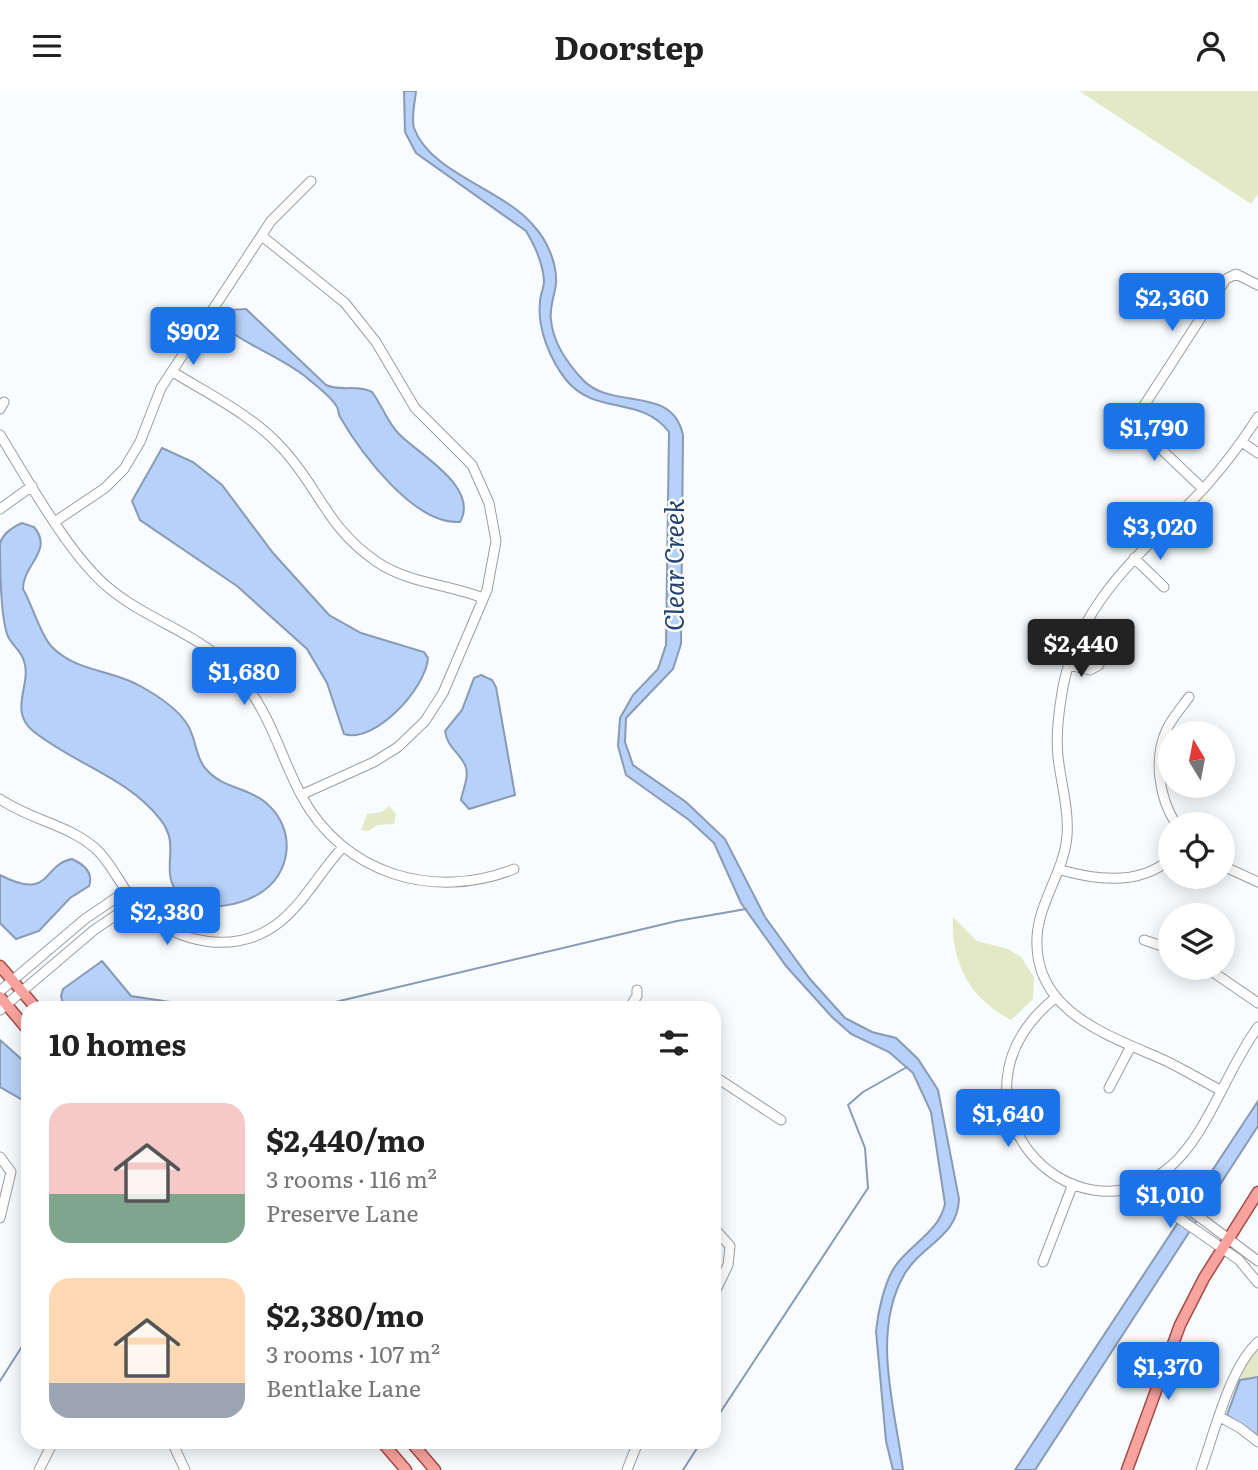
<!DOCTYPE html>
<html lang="en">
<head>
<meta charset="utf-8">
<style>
	:root { --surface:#fff; --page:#f2f2f2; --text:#222; --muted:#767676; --accent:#1a73e8 }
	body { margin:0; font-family:Literata,serif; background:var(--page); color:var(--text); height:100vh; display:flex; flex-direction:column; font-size:26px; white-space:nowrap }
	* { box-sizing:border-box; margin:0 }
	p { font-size:23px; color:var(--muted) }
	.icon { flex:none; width:38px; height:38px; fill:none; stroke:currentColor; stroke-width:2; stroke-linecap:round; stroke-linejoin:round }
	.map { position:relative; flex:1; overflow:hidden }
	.side { position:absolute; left:21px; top:910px; width:700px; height:448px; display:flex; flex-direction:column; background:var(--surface); border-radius:21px; box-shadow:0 4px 18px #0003 }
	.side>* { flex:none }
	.needle { width:46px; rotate:350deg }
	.fabs { position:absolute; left:1158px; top:630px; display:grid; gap:14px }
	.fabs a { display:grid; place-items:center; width:77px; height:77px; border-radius:50%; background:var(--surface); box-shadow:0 4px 18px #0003; font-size:35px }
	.price { position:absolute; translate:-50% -60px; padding:0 16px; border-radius:7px; background:var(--accent); color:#fff; font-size:23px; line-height:46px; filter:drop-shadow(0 2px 4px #0008) }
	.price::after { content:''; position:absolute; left:50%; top:42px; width:21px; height:16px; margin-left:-10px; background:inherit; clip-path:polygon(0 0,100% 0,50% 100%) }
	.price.active { background:#222; color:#fff }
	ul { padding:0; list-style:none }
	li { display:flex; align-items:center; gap:21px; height:175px; padding:0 28px }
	li span { display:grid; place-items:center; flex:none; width:196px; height:140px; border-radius:21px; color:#555 }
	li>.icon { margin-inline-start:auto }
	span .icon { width:84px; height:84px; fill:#fffc; stroke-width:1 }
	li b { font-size:30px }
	h2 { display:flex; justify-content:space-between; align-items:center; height:84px; padding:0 28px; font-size:30px }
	header { display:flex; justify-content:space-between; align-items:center; height:91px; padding:0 28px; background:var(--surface); font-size:32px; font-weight:700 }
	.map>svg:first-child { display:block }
	.green { fill:#e3e8c6 }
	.water { fill:#b8d1f8; stroke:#889ab6; stroke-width:2 }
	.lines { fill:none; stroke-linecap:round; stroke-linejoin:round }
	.stream { stroke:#889ab6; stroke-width:2 }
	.minor-casing { stroke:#9b9ea2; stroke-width:11 }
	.major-casing { stroke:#a74b46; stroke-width:13 }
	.minor { stroke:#fff; stroke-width:9 }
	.major { stroke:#f8a39e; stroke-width:10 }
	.labels { text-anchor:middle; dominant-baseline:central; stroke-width:5; stroke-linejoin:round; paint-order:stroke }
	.water-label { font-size:26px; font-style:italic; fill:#224272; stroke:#fff }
</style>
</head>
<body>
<header><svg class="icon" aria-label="menu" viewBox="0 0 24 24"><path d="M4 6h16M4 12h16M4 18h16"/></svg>Doorstep<svg class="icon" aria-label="person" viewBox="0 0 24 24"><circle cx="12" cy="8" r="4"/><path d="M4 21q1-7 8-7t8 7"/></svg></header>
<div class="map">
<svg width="1258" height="1379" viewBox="0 0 1258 1379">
	<rect width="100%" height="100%" fill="#f8fcff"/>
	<path class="green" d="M1079,0h179v103l-7,10z
		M389,715l7,8 -2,10 -16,1 -10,6 -7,-1 6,-16 15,-2z
		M953,826l24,24 31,8 13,8 13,20 -1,22 -22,21c-41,-21 -60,-57 -58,-103z
		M1258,1252v34l-18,3 13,-34z"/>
	<path class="water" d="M404,0h12c-1,11 -5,26 -2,37 16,45 89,61 119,97 14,15 24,38 23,58 -1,12 -7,25 -5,37 2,23 17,44 32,60 30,31 89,4 100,55l-2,209 -8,25 -47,49 -1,24 8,23 53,37 39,37 40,78 45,62 35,39 27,14 24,6 22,21 20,31 21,109c-1,38 -38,46 -55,76 -33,58 -9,133 -1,195h-10l-7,-29 -10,-110c2,-19 8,-47 18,-63 15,-24 44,-34 51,-64l-14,-92 -18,-39 -24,-21 -38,-18 -19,-17 -46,-51 -45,-63 -27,-60 -25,-23 -63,-45 -8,-29 2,-28 13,-23 25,-26 8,-24 3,-213c-28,-37 -72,-16 -102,-51 -17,-21 -30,-53 -27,-79 0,-7 4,-14 4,-21 -1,-18 -9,-35 -18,-50l-110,-78 -11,-21z
		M246,218l80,76c14,7 31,-1 46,7 10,13 15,30 27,42 19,20 81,53 61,88 -46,3 -99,-69 -120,-105 -2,-3 -1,-7 -3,-10 -6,-11 -22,-22 -31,-30 -24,-19 -53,-29 -78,-47l-4,-7 7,-13z
		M162,357l31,14 29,23 51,68 56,62 32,18 63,19 4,6c-2,30 -53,86 -84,76l-17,-51 -20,-34 -70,-63 -97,-66 -8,-19z
		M22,432l12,4c20,24 -11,37 -11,62 10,17 16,43 28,57 26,27 61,23 91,41 16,9 35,21 45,37 9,13 8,32 18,44 16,20 42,19 60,34 32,26 28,73 -8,93 -20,11 -45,14 -67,10 -40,-30 -4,-54 -30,-86 -33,-42 -86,-55 -127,-88 -25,-21 -1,-46 -9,-70 -3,-11 -14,-17 -17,-27 -7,-22 -7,-67 -7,-90 2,-10 14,-18 22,-21z
		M481,584l11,5 4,7 19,108 -46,14 -8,-9c2,-11 9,-25 4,-35 -6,-13 -18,-18 -20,-34l17,-21 12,-32z
		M72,768c11,5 22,13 17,27l-19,12 -31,33 -23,8 -16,-16v-48c52,27 42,-11 72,-16z
		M102,870l29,35 39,6 13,6h-119l-3,-12 2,-7z
		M0,949l28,25v38l-28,-16z
		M1258,1010v25l-223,344h-20z
		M1258,1286v59l-31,-21 13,-35z"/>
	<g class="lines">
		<path class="stream" d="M310,917l367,-87 69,-12
			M0,1290l28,-44
			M714,1331l154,-234 -3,-40 -17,-43 15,-13 44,-25
			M683,1379l18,-28"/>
		<defs>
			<path id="minor" d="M262,145l83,67 31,39 39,66 57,57 17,38 7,38 -9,49 -44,103 -18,28 -27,26 -24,15 -73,33
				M173,281c37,23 79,43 109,76 38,41 44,79 95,114 33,22 71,22 106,36
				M0,318l4,-7
				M0,344c28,45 70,122 110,154 39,32 88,44 123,81 36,37 45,81 68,125 42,79 132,106 213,74
				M1242,351l16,11
				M1203,398l-65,-62 -2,-9 90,-139 10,-5 22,11
				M0,418l32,-23
				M56,430l49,-33 19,-19 16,-27 21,-54 110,-167 40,-40
				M1134,467l30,29
				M1069,574l21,5 9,-5 -2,-10 -23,-7
				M0,708c30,21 67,25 95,49 19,17 27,43 45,60 37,37 98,48 141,13 25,-21 40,-51 62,-74
				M1176,733c-17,-26 -23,-66 -9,-95 5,-11 15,-22 22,-32
				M1223,775l35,16
				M1061,779c35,10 80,16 110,-12
				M1144,849l27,9
				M1207,877l51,35
				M0,900l85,-72 41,-28
				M1055,907c-123,100 16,254 116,168 36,-31 57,-99 87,-139
				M629,917l8,-12v-6
				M0,919l94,-80 40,-27
				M714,985l67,44
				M1109,997l22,-42
				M1220,999c-19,-10 -37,-21 -56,-30 -56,-25 -131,-48 -127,-123 2,-36 27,-65 30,-101 2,-26 -6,-53 -9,-79 -2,-19 0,-39 3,-58 12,-88 69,-136 128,-195 26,-26 49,-56 69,-87
				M0,1066l11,15 -11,46
				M1162,1082l32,40 64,48
				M1150,1088l27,38 62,43 19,23
				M714,1137l16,18 -2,19 -14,29
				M1043,1171l30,-78
				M1220,1326l20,11 18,14
				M172,1351l13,28
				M39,1379l14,-28
				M627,1379l11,-28
				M1201,1379c13,-36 29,-103 57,-128"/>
			<path id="major" d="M0,875l36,42
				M0,906l28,33
				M382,1351l24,28
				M411,1351l24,28
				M1127,1379l53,-145 24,-47 54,-86"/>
		</defs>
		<use href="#minor" class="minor-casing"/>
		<use href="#major" class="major-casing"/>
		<use href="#minor" class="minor"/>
		<use href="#major" class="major"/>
	</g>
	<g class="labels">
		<g class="water-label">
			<text transform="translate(672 474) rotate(-90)">Clear Creek</text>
		</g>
	</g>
</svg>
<div class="fabs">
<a><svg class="needle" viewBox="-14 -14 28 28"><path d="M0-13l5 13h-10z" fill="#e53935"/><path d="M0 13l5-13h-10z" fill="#767676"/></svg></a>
<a><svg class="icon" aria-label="locate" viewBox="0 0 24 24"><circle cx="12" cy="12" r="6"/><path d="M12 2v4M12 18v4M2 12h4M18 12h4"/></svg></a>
<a><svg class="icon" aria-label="layers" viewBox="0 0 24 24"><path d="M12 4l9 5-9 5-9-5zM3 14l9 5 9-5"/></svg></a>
</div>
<b class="price" style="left:1172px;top:242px">$2,360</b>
<b class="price" style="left:193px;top:276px">$902</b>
<b class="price" style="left:1154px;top:372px">$1,790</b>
<b class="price" style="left:1160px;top:471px">$3,020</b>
<b class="price active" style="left:1081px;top:588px">$2,440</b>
<b class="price" style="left:244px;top:616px">$1,680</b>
<b class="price" style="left:167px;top:856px">$2,380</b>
<b class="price" style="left:1008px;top:1058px">$1,640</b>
<b class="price" style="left:1170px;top:1139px">$1,010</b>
<b class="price" style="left:1168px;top:1311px">$1,370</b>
<section class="side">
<h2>10 homes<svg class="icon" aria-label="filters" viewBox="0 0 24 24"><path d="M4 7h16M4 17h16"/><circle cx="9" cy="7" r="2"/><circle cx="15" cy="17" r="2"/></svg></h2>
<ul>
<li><span style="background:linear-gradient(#f6c9c9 65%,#7fa58c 0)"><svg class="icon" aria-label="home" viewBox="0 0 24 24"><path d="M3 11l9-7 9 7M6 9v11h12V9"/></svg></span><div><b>$2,440/mo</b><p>3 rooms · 116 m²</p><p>Preserve Lane</p></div></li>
<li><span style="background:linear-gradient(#ffd9b3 75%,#9aa5b1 0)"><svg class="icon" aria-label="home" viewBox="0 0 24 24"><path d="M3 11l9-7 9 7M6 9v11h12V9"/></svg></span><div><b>$2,380/mo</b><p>3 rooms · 107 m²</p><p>Bentlake Lane</p></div></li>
</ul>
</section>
</div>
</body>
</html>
